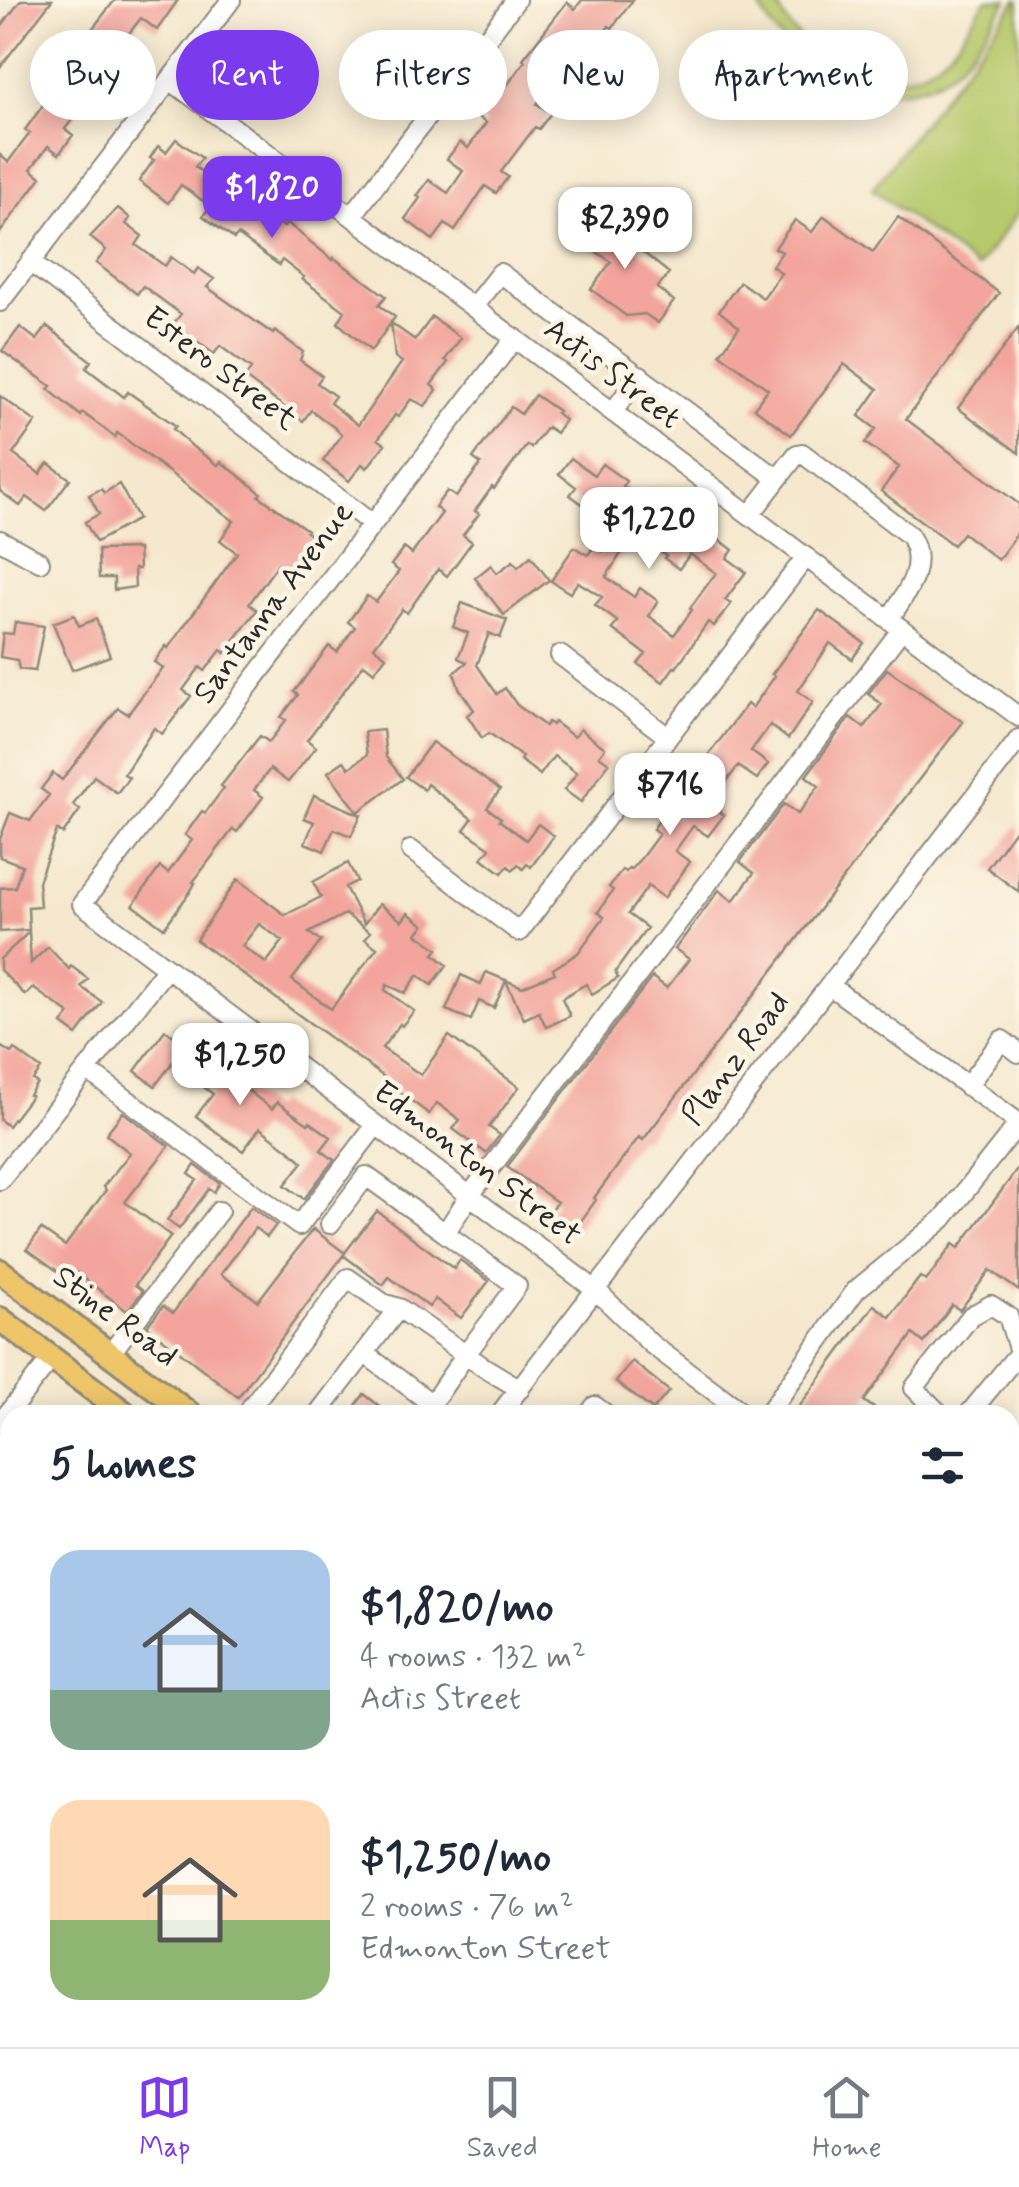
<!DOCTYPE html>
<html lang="en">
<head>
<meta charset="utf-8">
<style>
	:root { --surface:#fff; --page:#f2f2f3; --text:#1f2937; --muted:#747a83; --line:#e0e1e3; --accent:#7c3aed }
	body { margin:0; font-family:Mynerve,sans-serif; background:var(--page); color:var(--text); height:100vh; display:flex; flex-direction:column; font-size:38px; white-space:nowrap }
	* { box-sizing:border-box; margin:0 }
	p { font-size:32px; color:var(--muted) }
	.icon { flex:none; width:55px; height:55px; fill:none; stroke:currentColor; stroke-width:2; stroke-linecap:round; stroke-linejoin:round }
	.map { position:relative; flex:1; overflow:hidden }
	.side { position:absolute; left:0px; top:1405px; width:1020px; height:642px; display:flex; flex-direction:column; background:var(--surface); border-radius:30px 30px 0 0; box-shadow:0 5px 25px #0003 }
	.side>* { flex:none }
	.hud { position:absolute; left:30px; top:30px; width:960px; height:90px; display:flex; gap:20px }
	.price { position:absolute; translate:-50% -85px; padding:0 22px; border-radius:20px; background:#fff; color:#222; font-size:32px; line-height:65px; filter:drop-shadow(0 2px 5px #0008) }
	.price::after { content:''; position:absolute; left:50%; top:60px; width:30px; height:22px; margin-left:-15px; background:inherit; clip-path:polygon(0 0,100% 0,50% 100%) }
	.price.current { background:var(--accent); color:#fff }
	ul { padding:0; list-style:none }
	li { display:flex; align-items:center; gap:30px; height:250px; padding:0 50px }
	li span { display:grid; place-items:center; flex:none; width:280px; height:200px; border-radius:30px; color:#555 }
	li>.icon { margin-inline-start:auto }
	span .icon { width:120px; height:120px; fill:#fffc; stroke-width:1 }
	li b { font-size:42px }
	h2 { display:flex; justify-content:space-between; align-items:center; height:120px; padding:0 50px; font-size:42px }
	.tag { padding:0 35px; border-radius:45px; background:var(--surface); box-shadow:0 5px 25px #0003; font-size:35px; line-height:90px }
	.tag.current { background:var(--accent); color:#fff }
	.tab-bar { display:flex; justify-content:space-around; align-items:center; height:140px; border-top:2px solid var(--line); background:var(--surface); font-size:28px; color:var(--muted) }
	.tab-bar a { display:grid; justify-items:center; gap:5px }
	.tab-bar .current { color:var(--accent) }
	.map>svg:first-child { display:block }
	.green { fill:#b7c96c; stroke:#717a4c; stroke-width:2.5 }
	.building { fill:#f3a49c; fill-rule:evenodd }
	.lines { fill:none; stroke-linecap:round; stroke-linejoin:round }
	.minor-casing { stroke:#908a7c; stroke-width:22 }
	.major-casing { stroke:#908a7c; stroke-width:28 }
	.minor { stroke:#fff; stroke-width:18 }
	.major { stroke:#eec569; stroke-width:22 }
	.labels { text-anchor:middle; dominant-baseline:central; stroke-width:9; stroke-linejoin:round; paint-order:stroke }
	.street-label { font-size:32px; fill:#2b2b2b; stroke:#fcf5e5 }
</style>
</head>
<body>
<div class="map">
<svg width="1019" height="2047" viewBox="0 0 1019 2047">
	<rect width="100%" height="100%" fill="#fcf5e5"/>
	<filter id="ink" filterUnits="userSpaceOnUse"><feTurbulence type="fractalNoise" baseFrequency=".01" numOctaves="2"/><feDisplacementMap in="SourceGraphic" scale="20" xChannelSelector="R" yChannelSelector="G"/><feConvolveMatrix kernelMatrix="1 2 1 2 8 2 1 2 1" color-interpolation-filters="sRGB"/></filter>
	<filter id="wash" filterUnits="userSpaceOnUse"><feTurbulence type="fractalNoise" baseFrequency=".0048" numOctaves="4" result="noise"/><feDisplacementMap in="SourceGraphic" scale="40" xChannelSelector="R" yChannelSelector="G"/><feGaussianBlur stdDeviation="2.25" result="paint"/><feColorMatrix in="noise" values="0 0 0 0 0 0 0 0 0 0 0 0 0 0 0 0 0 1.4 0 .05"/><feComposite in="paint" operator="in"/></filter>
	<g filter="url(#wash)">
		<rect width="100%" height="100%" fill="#f5e8ce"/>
		<path class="green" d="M757,0h18c23,57 100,102 158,65 22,-14 38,-44 53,-65h22c-21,27 -41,66 -72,81 -67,33 -153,-16 -179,-81z
			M1017,0h2v211l-42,57 -105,-79z"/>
		<g id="blocks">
			<path class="building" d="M21,0h31l-52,67v-39z
				M115,0h63l-21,30 -16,-12 -24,31 6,4 -17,23 9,6 -13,17 -9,-6 -28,36 8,6 -14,19 -11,-8 -17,23 10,8 -41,56v-78l8,7 22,-29 -5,-3 26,-36 4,3 32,-44 -9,-6z
				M582,0h51l-21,28 -3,-2 -29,39 -8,-6 -35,45 14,9 -12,16 -4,-2 -34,45 7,5 -12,16 -11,-7 -30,45 -10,-7 -12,16 -28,-21 15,-21 -3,-2 12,-16 19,13 15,-22 -16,-12 13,-17 8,6 18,-25 -8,-6 27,-36 3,3 17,-23 -2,-2 44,-57 8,7z
				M176,139l26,19 -7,9 45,32 5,-7 19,13 -3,5 23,17 3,-4 46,37 1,-2 52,38 -7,9 16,12 -24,34 -33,-28 7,-12 -43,-32 2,-2 -22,-17 -3,5 -41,-30 -4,4 -31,-23 7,-10 -29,-21 -13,18 -29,-22 15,-21 -4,-2 8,-12 8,6z
				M118,208l12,10 -4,6 16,12 -6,9 29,21 6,-9 23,17 4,-6 16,11 -7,8 66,47 2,-3 28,21 -3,8 22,16 -5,7 18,13 -5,7 28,22 44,-63 -7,-5 -4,-34 24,17 17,-23 29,21 -16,22 3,2 -17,23 6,5 -12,16 -14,-7 -13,18 -3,-2 -17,24 7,5 -18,24 -5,-4 -13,17 -26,-20 19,-26 -7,-7 -24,-18 -8,11 -58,-43 6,-9 -31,-23 -6,8 -41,-30 8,-10 -38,-28 -6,8 -41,-31 10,-13 -16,-13z
				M591,211l78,62 -12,15 17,13 -16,22 -13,-9 -19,2 -35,-27 20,-27 -38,-27z
				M824,216l49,36 25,-35 101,76 -93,126 113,85v27l-21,29 -35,-27 -10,12 -72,-54 18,-24 -34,-24 11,-14 -17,-13 19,-27 -34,-25 -53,71 -37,-27 14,-19 -48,-35 19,-27 -20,-16 21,-29 23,16 18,-25 -9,-7 10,-14 -7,-4 20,-28 17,12z
				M47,326l44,35 -5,7 38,29 4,-5 48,34 -3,3 20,18 25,18 3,-3 16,12 24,19 -2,3 48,34 -1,2 16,12 -22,29 -7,-6 -4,5 -11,-8 -29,40 8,6 -32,43 -4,-3 -16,21 -5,-4 -17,23 8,6 -29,38 -8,-6 -30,46 5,3 -12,16 -23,-17 -21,29 7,5 -17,24 -6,-4 -19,52 2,24 -12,1 1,23 -29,2v-44l15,-1 7,-22 -22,-8v-18l10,-26 20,8 19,-26 -8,-6 12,-16 9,7 56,-72 10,6 35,-46 -9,-6 12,-16 2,2 69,-95 -17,-13 14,-19 -117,-88 -2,4 -32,-24 -2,3 -33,-27 3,-3 -49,-35 18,-24 17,13z
				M1019,327v126l-61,-45z
				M535,395l23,16 -2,2 9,7 -9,13 -9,-6 -16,21 -4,-3 -33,44 -2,-2 -17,24 4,3 -16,21 9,7 -25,34 -9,-7 -31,44 -5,-4 -28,38 12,9 -12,16 -10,-8 -57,76 9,7 -28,35 -18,-13 -16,21 9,7 -26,35 -4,-3 -40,53 2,1 -5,9 -26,36 -31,-23 27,-38 8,6 24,-33 -7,-5 17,-24 3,2 19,-25 -3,-2 39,-50 9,6 17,-22 -5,-3 17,-22 -4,-3 35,-46 8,6 18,-25 -7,-5 19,-26 9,6 23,-31 -8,-6 13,-17 8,6 30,-41 -7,-6 12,-16 9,6 25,-33 -8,-6 38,-51 10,7z
				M0,396l36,26 -23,32 27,20 8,-11 22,16 -24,32 -19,-14 -7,9 -20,-15z
				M571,458l23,17 8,-11 24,17 -3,5 39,29 3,-5 43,35 7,-9 18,14 -6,8 19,14 -21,28 6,4 -17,22 -6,-4 -32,46 -2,-1 -11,15 -25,-18 8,-10 -34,-25 6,-7 -23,-17 7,-8 -24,-15 -8,11 -19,-12 23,-34 14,8 6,-9 8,5 16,-21 -48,-35 6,-8 -17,-13zM644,539l22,17 -2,2 15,11 11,-15 26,19 -26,35 2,2 -18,25 -25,-19 9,-15 -18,-13 -6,9 -28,-20 23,-36 9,6z
				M119,484l19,35 -42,23 -11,-20 14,-8 -10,-19 12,-6 3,4z
				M138,549l1,20h-5l1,18 -21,3v-12h-15l-1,-28z
				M531,556l18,24 -45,35 -29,-37 16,-13 6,8 16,-12 5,6z
				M462,603l45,17 -7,18 -11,-5 -12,32 20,29 8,-6 12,17 28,21 3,-4 4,3 2,-3 20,15 6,-8 25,19 -6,8 10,7 -28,39 -17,-12 13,-17 -23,-17 -14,19 -20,-15 2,-3 -33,-24 -7,5 -15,-23 7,-5 -15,-22 -5,-15 13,-11 -9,-4 10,-25 -15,-6z
				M819,610l45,33 -12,16 -22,-16 -32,48 15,11 -25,37 -18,-14 -19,26 17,13 -11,15 -19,-13 -29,39 15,10 -16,21 -15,-10 -18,25 15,11 -26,36 -16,-12 -20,28 19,14 -32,44 3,6 -26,16 -6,-10 -24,14 8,18 -24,11 -7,-15 -15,7 -18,-38 -12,27 -15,-7 -8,19 -25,-10 15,-35 20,9 5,-12 36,15 33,-14 -2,-4 25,-16 26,-36 -6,-5 15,-22 -4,-3 13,-17 4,2 3,-4 2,1 11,-12 17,-23 -6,-5 12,-17 10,7 17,-23 -9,-7 64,-85 5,4 23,-32 -3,-2z
				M74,615l5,11 17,-7 14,37 -38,14 -19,-47z
				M15,622l29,4 -9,45 -16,-2 -2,-9 -17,-3 3,-24 10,1z
				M887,669l76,53 -320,418 -4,-3 -45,61 2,2 -23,32 -26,-18 10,-12 -50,-35 145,-190 15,11 22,-29 -14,-10 44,-59 14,11 21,-28 -14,-11 44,-58 14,10 21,-28 -13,-10 44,-59 14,11 18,-24 -14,-10z
				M383,730l3,27 17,22 -45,33 -30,-40 16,-11 5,7 18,-13 -3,-23z
				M432,742l68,48 -13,18 14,10 -2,2 27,20 12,-16 16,12 -23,31 -4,-3 -4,5 -5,-5 -5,6 -5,-4 -6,7 -20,-15 8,-10 -26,-18 8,-11 -45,-35 -3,6 -18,-13z
				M314,795l47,20 -10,21 -17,-7 -10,22 -19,-8 9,-21 -10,-4z
				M1019,824v68l-32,-24z
				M348,863l9,18 -12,6 19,37 15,-20 23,17 6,-8 16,12 -7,9 21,15 -4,5 13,11 -15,20 -14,-10 -13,18 -18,-8 -2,5 29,21 -12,15 -2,-2 -18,24 39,27 28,-39 70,51 -30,40 11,8 -14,18 -33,-24 7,-9 -23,-17 -8,11 -36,-27 2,-2 -199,-145 42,-61 47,36 36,-18 -8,-15zM345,914l25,18 -5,7 12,9 -46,61 -39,-29 29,-39 -12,-8zM259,924l24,17 -17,22 -24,-17z
				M29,932l2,31 17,-16 21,22 2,-3 17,13 -7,8 21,15 -25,33 -15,-11 8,-10 -37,-26 -8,7 -25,-25v-11z
				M165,1030l19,13 5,-7 30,21 20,15 -6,7 39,30 5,-7 31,22 2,-2 21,15 -10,13 13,10 -30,39 -19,-14 18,-23 -14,-12 -29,-22 -17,23 -20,-14 -27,-21 17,-22 -41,-31 -17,23 -20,-15z
				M0,1046l11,7 3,-4 27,20 -8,11 4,3 -8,12 2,1 -23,30 -8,-6z
				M123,1112l46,34 -44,56 46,34 -36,49 8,6 -16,20 -54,-41 -6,8 -40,-29 14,-20 24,17 41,-56 -3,-3 27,-34 -24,-19z
				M195,1165l25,18 -6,9 -5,-3 -30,40 -12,-9 30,-40 -8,-6z
				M1019,1167v124l-29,-21 -30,40 -8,-5 -28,38 -11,-9 -49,67 20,14h-91l81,-110 16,12 30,-40 6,4 27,-37 6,4z
				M251,1207l25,18 -9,12 -12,-9 -34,46 37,27 55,-72 32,24 -107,144 -91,-71 16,-20 10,7z
				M377,1211l77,58 6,-9 29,21 -28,37 -26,-19 -6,8 -40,-30 -6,8 -40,-30z
				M632,1361l37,30 -16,19 -37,-28z
				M364,1394l27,21h-42z"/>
		</g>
	</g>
	<g filter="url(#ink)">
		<use href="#blocks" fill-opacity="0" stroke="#908a7c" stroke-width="2.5"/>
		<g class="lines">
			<defs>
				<path id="minor" d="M170,80l849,637
					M352,216l164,-216
					M30,262l342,262
					M0,302l231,-302
					M473,307l27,-34 278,206
					M515,338l-433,566 515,387 54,53 95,71
					M613,412l27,-37
					M750,515l47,-61 5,-1 107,82c20,30 -3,59 -20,84
					M0,540l40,22
					M560,655l108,82
					M411,850l108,82 287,-375
					M87,1070l212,156 77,-101
					M967,1086l35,-46 17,13
					M0,1180l167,-212
					M330,1224l36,-48 79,57
					M364,1353l68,51
					M110,1354l109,-143
					M261,1415l-10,-8 97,-129 35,25 16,5
					M317,1415l82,-107 83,58 38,23
					M424,1415l42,-61 51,-68 -72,-53 25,-38 432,-566
					M499,1415l520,-676
					M588,1415l7,-9 12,9
					M767,1415l89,-125 87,-71 76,-96 -189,-137
					M941,1415l-27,-27 57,-72 20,-11 17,11 11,36
					M968,1415l51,-62
					M0,1423l52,-65
					M1010,1484l9,11
					M0,1633l10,-13
					M1010,1707l9,8
					M0,1759l10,8
					M0,1867l10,10
					M1010,1942l9,-12
					M174,2038l-1,6 3,3
					M785,2038l12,9
					M18,2047l8,-9
					M345,2047l7,-9
					M536,2047l7,-9
					M722,2047l7,-9
					M875,2047l7,-9"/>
				<path id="major" d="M0,1271l191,144
					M0,1319l127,96
					M950,2038l13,9
					M1003,2038l16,8"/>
			</defs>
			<use href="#minor" class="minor-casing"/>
			<use href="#major" class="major-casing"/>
			<use href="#minor" class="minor"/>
			<use href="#major" class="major"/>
		</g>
	</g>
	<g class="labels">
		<g class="street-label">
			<text transform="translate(220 369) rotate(37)">Estero Street</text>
			<text transform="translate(612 374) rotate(37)">Actis Street</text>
			<text transform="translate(274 603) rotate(-53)">Santanna Avenue</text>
			<text transform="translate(736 1059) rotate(-53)">Planz Road</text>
			<text transform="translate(477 1164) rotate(37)">Edmonton Street</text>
			<text transform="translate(115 1317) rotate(37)">Stine Road</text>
		</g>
	</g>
</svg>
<b class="price current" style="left:272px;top:241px">$1,820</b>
<b class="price" style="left:625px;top:272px">$2,390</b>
<b class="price" style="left:649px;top:572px">$1,220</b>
<b class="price" style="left:670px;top:838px">$716</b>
<b class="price" style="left:240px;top:1108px">$1,250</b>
<div class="hud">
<a class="tag">Buy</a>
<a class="tag current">Rent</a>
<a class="tag">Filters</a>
<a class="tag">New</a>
<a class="tag">Apartment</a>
</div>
<section class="side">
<h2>5 homes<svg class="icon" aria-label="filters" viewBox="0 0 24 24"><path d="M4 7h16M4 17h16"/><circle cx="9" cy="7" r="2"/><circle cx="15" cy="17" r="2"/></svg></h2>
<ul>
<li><span style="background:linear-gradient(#a9c7e8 70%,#7fa58c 0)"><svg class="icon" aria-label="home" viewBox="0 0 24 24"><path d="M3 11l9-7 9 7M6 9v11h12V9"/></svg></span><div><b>$1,820/mo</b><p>4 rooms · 132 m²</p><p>Actis Street</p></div></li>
<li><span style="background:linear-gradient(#ffd9b3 60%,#8fb573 0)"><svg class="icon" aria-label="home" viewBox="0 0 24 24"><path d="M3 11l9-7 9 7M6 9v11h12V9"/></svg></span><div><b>$1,250/mo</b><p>2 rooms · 76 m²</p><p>Edmonton Street</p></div></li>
</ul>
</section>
</div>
<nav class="tab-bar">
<a class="current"><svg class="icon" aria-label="map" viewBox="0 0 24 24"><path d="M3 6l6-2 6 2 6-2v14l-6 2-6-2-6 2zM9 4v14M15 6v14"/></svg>Map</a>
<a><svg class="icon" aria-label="saved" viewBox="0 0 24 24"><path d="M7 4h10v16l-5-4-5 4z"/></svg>Saved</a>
<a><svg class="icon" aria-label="home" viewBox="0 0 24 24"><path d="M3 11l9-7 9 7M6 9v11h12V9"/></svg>Home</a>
</nav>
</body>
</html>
